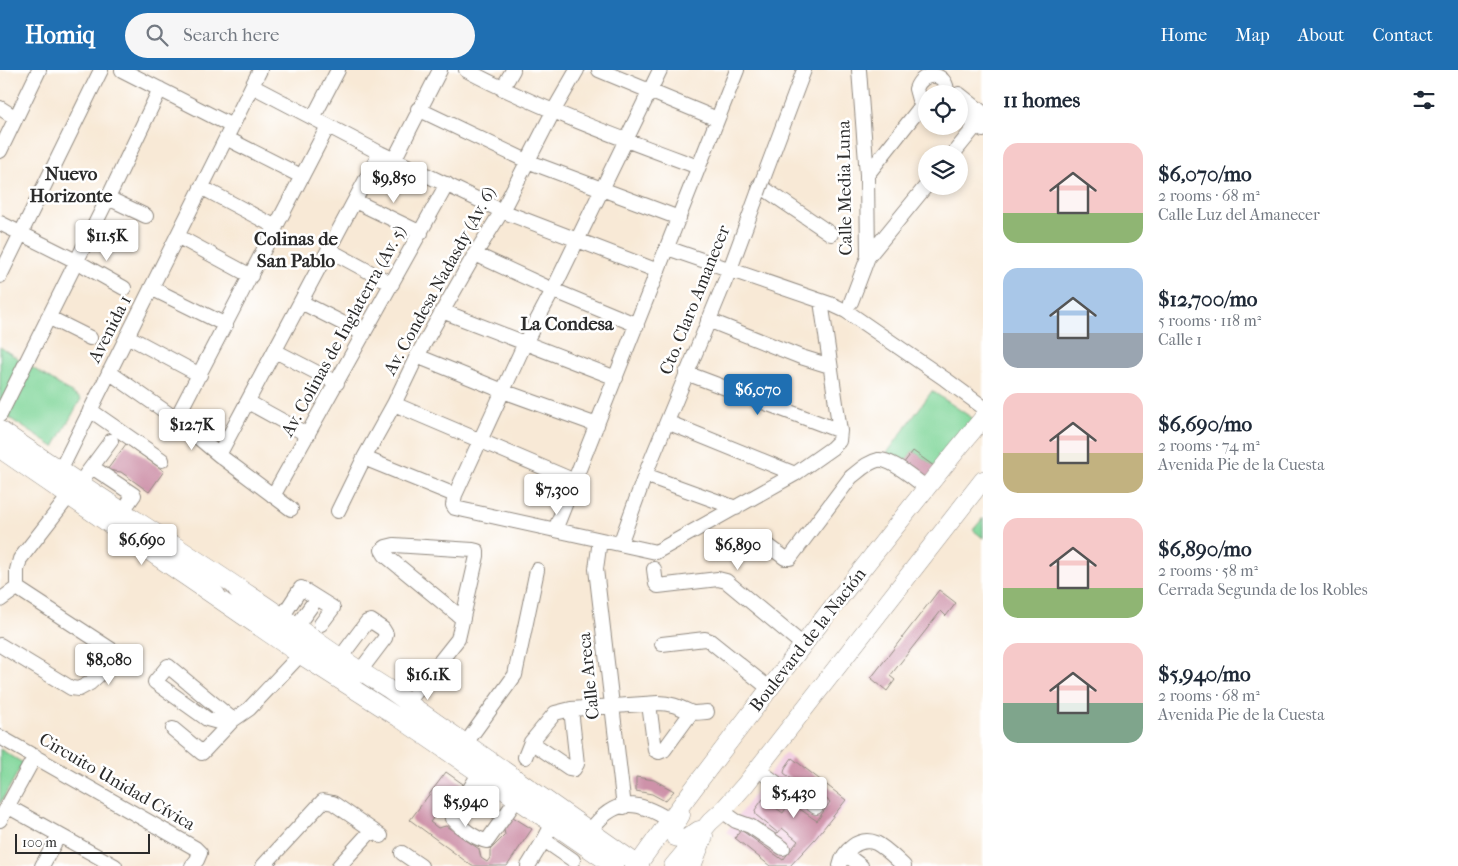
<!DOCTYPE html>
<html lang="en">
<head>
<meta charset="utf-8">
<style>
	:root { --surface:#fff; --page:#f6f6f7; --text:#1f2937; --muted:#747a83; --accent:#1f6fb2 }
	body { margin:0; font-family:"IM FELL French Canon",serif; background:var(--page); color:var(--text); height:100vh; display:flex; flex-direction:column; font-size:19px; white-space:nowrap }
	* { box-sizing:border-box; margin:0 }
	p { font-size:16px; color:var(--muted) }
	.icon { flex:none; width:28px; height:28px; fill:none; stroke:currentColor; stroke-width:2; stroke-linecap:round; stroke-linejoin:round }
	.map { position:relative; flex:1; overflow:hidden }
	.details { display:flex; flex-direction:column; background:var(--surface); width:475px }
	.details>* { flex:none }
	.controls { position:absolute; left:918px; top:15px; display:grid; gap:10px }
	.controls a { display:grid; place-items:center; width:50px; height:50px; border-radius:50%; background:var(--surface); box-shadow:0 2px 8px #0003; font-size:25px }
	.scale { position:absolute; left:15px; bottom:12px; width:135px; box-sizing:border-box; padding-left:5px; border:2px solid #2b2b2b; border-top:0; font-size:14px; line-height:18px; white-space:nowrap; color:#2b2b2b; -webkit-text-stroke:4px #fff; paint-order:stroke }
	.price { position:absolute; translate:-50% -42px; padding:0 11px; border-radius:5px; background:#fff; color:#222; font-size:16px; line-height:32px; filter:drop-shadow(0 1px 2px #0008) }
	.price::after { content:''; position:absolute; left:50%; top:30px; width:15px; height:11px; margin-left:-8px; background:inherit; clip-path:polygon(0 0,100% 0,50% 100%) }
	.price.selected { background:var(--accent); color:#fff }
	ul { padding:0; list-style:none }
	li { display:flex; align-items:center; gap:15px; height:125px; padding:0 20px }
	li span { display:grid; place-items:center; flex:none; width:140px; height:100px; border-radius:15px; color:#555 }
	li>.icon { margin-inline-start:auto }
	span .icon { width:60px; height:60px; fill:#fffc; stroke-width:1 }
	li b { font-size:21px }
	h2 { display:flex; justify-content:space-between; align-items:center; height:60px; padding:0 20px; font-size:21px }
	header { display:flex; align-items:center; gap:30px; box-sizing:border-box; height:70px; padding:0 25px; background:var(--accent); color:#fff }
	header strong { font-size:24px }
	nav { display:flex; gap:28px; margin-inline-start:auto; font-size:18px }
	.search { width:350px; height:45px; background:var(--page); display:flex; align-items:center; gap:12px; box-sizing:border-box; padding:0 18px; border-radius:28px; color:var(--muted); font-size:19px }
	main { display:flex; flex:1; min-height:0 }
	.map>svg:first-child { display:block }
	.built { fill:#f2cfe2 }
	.green { fill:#80d69a; stroke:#568062 }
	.building { fill:#ce92a9 }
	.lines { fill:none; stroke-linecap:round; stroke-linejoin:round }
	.minor-casing { stroke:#928a80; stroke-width:16 }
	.major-casing { stroke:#928a80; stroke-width:19 }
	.minor { stroke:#fff; stroke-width:14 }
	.major { stroke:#fff; stroke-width:18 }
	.minor-bridge-casing { stroke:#928a80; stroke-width:16; stroke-linecap:butt }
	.minor-bridge { stroke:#fff; stroke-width:14 }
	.labels { text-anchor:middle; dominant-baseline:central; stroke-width:5; stroke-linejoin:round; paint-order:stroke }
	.street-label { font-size:18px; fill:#2b2b2b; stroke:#fff }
	.neighbourhood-label { font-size:19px; font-weight:bold; fill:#2b2b2b; stroke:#fff }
</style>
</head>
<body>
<header>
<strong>Homiq</strong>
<div class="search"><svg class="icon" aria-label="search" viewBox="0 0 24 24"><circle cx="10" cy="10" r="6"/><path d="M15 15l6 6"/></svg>Search here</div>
<nav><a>Home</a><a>Map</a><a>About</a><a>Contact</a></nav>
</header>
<main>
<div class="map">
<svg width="983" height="796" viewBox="0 0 983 796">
	<rect width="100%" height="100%" fill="#fff"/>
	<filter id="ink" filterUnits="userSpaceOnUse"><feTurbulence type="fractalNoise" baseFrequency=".02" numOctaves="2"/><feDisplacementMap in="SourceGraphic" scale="10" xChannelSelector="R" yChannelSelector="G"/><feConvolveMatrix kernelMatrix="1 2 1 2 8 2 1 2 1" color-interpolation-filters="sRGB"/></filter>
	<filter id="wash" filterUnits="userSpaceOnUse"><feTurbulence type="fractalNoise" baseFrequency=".0096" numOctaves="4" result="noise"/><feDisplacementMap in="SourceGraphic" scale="20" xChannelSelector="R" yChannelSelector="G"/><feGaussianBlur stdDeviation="1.12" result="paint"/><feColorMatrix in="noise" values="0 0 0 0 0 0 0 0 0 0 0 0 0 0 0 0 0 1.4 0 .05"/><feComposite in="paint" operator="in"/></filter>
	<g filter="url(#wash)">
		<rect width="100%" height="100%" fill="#f8e9d6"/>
		<path class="built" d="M785,683l64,49 -31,39 -24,25h-24l-44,-34z"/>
		<path class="green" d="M0,277l81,52 -27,48 -54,-35z
			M932,321l43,29 -37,49 -25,-18 -10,13 -16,-11z
			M983,448v20l-10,-8z
			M0,679l23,14 -23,41z"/>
		<g id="blocks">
			<path class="building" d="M126,374l38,27 -15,21 -28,-20 -14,-2z
				M913,381l25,18 -10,10 -12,-6 -13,-9z
				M939,520l17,13 -10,13 -5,-5 -51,65 5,4 -8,11 -16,-13z
				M792,688l54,42 -31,39 -25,27h-20l-35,-28 6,-8 42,30 15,-19 -16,-13 -4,5 -22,-18 -1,-5 8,-11 20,14 5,-8h6l23,16 13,-19 -28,-22 -5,3 -13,-10 1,-5z
				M446,702l17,12 -7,12 -6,3 -9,17 -7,1 -4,5 8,6 8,-2 33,23 2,9 6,4 3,-4v-8l15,-15 -1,-5 9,-13 19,12 -25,37h-35l-62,-46z
				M636,707l18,3 20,11 -9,10 -13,-7 -16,-3z"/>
		</g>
	</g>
	<g filter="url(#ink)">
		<use href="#blocks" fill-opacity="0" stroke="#928a80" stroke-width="1"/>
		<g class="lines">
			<defs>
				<path id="minor" d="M122,0l110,56
					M466,0c74,39 154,68 232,97
					M599,0l118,49
					M660,0l-107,220 -28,53 -70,152 -2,10 2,3 201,44 139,-78 37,-26 7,-7 1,-10 -19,-130
					M252,16l128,67 122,58 156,60
					M502,19l11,-19
					M959,24l24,19
					M926,35l-7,-5 -3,-11c6,-19 32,-18 31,5
					M0,38l16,10
					M418,39l109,52 152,57
					M959,41l24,19
					M313,48l25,-48
					M226,68l75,38
					M0,81l39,-81
					M953,84l30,-37
					M394,90l46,-90
					M867,105l56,-71
					M763,109l41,-109
					M759,115l72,49
					M201,117l75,40
					M108,128l38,18
					M355,131l66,32
					M0,153l76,38 48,27
					M177,166l74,40
					M667,178l166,57 13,6 99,68 38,28
					M329,180l63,34
					M475,184l78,36 84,35
					M868,187l58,-71
					M0,206l101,-206
					M151,218l75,37
					M301,232l63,32
					M851,232l17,-45 -1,-82 -8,-105
					M442,241l174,67
					M48,247l42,21
					M708,250l93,37 29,9
					M127,266l73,39
					M275,281l62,32
					M417,286l86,35 94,34
					M109,302l67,47 43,36 72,54
					M686,303l154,58
					M248,332l60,33
					M394,334l181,77
					M90,340l72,50
					M0,345l108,-217 52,-109
					M176,349l152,-293
					M667,352l128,52
					M219,385l161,-302
					M364,388l91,37
					M92,397l42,28 -12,17
					M60,401l200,-401
					M645,405l91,33
					M79,414l32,-43
					M273,426l174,-312
					M338,441l26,-53 30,-54 23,-48 58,-102 27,-43 52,-101 23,-40
					M107,442l94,61 17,21
					M555,460l182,-460
					M758,468l27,20h5l61,-81c8,-6 17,-15 27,-17 13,-2 37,20 48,27
					M600,470l-4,29 28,238
					M620,474l27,-74 83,-201 28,-76
					M654,499l2,15 2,2 60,-7 8,2 77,64
					M233,517l13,18 91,62 21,9
					M17,518v-18l3,-11 49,-63
					M0,530l17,-12
					M282,547l19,-29 32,20 -12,16
					M296,557l21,-29
					M662,574l43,-5 5,2 60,48
					M0,575l71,43 8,1 11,-6 28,-26 -3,-5 -98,-64
					M340,588l27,-36 4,-1 12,8 3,5 -1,4 -25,33
					M168,596l65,54 -15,2 -11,-3 -52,-37z
					M408,632l50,-63 19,-83v-5l-4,-1 -79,-5 -8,2 -4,3 3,5 78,64
					M649,634l6,46 4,2 5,-2 27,-37
					M173,659l29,24 31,-33 16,-11 51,-54
					M0,667l195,111 5,5 -3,7 -5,6
					M531,672l38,26 5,1 3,-5 -6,-55
					M466,673l49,-68 22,-105
					M525,687l6,-15 24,-29 16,-4 87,-6c13,0 21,4 32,9 4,2 12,0 17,0
					M757,699l33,24 9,1 17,13
					M479,704l-27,44c8,9 23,21 35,23l30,-42
					M7,736l108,60
					M722,741l14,10 14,5 33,22
					M0,750l35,-64
					M590,761c24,-33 46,-32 79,-11
					M544,770l29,20
					M402,783l19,13
					M845,784l16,12
					M42,796l17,-31
					M263,796l60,-65 10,2 48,33
					M339,796l32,-35
					M528,796l16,-26 9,-17
					M840,796c3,-15 19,-30 36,-23 10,5 20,16 28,23"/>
				<path id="major" d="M0,360c83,56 167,110 251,166 46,30 89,63 136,92l253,178
					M0,379l296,203 103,66 215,148
					M681,745l-8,13 2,9 9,3 15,-10
					M637,796c38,-55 80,-108 120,-161 74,-97 149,-193 226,-287
					M673,796l37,-44 12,-11 23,-26 238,-305
					M692,796l12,-30"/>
			</defs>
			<use href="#minor" class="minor-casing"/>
			<use href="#major" class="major-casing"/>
			<use href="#minor" class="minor"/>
			<use href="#major" class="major"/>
			<defs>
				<path id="minor-bridge" d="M758,123l5,-14"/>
			</defs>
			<use href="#minor-bridge" class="minor-bridge-casing"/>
			<use href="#minor-bridge" class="minor-bridge"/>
		</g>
	</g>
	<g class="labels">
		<g class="street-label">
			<text transform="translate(845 118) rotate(-91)">Calle Media Luna</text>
			<text transform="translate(440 211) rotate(-61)">Av. Condesa Nadasdy (Av. 6)</text>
			<text transform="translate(695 230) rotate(-68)">Cto. Claro Amanecer</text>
			<text transform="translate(110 259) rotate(-63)">Avenida 1</text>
			<text transform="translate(344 261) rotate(-61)">Av. Colinas de Inglaterra (Av. 5)</text>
			<text transform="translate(808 570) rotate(-52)">Boulevard de la Nación</text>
			<text transform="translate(589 606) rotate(-96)">Calle Areca</text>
			<text transform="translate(117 712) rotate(30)">Circuito Unidad Cívica</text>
		</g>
		<g class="neighbourhood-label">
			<text x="71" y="104">Nuevo<tspan x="71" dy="22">Horizonte</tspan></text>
			<text x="296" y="169">Colinas de<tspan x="296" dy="22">San Pablo</tspan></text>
			<text x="567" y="254">La Condesa</text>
		</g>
	</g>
</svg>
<div class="controls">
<a><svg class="icon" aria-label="locate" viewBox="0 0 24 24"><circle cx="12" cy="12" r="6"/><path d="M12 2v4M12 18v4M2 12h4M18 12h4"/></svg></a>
<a><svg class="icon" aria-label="layers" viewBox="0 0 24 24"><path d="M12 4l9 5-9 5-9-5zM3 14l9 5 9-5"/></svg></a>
</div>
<div class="scale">100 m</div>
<b class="price" style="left:394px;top:134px">$9,850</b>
<b class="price" style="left:107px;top:192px">$11.5K</b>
<b class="price selected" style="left:758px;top:346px">$6,070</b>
<b class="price" style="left:192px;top:381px">$12.7K</b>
<b class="price" style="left:557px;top:446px">$7,300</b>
<b class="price" style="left:142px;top:496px">$6,690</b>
<b class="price" style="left:738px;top:501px">$6,890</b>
<b class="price" style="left:109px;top:616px">$8,080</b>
<b class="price" style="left:428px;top:631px">$16.1K</b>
<b class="price" style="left:794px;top:749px">$5,430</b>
<b class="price" style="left:466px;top:758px">$5,940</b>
</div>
<section class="details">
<h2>11 homes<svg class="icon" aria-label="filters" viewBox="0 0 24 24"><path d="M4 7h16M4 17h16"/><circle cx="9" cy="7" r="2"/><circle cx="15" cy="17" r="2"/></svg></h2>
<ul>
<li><span style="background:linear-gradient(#f6c9c9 70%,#8fb573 0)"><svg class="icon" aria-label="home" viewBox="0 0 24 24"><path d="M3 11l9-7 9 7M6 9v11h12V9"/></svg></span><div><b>$6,070/mo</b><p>2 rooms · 68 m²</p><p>Calle Luz del Amanecer</p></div></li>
<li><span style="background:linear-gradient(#a9c7e8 65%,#9aa5b1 0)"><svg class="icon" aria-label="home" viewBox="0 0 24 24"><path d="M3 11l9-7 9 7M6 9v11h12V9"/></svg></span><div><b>$12,700/mo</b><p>5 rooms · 118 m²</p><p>Calle 1</p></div></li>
<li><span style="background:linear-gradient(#f6c9c9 60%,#c2b280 0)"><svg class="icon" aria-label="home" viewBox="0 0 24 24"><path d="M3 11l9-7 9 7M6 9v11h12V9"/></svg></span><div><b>$6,690/mo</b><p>2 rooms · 74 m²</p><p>Avenida Pie de la Cuesta</p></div></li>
<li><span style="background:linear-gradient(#f6c9c9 70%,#8fb573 0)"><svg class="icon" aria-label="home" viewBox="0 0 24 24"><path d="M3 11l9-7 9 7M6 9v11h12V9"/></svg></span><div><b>$6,890/mo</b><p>2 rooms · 58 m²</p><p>Cerrada Segunda de los Robles</p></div></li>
<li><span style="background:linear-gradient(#f6c9c9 60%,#7fa58c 0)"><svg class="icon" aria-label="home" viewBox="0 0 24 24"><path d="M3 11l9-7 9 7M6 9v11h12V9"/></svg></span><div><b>$5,940/mo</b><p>2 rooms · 68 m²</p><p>Avenida Pie de la Cuesta</p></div></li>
</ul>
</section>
</main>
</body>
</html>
